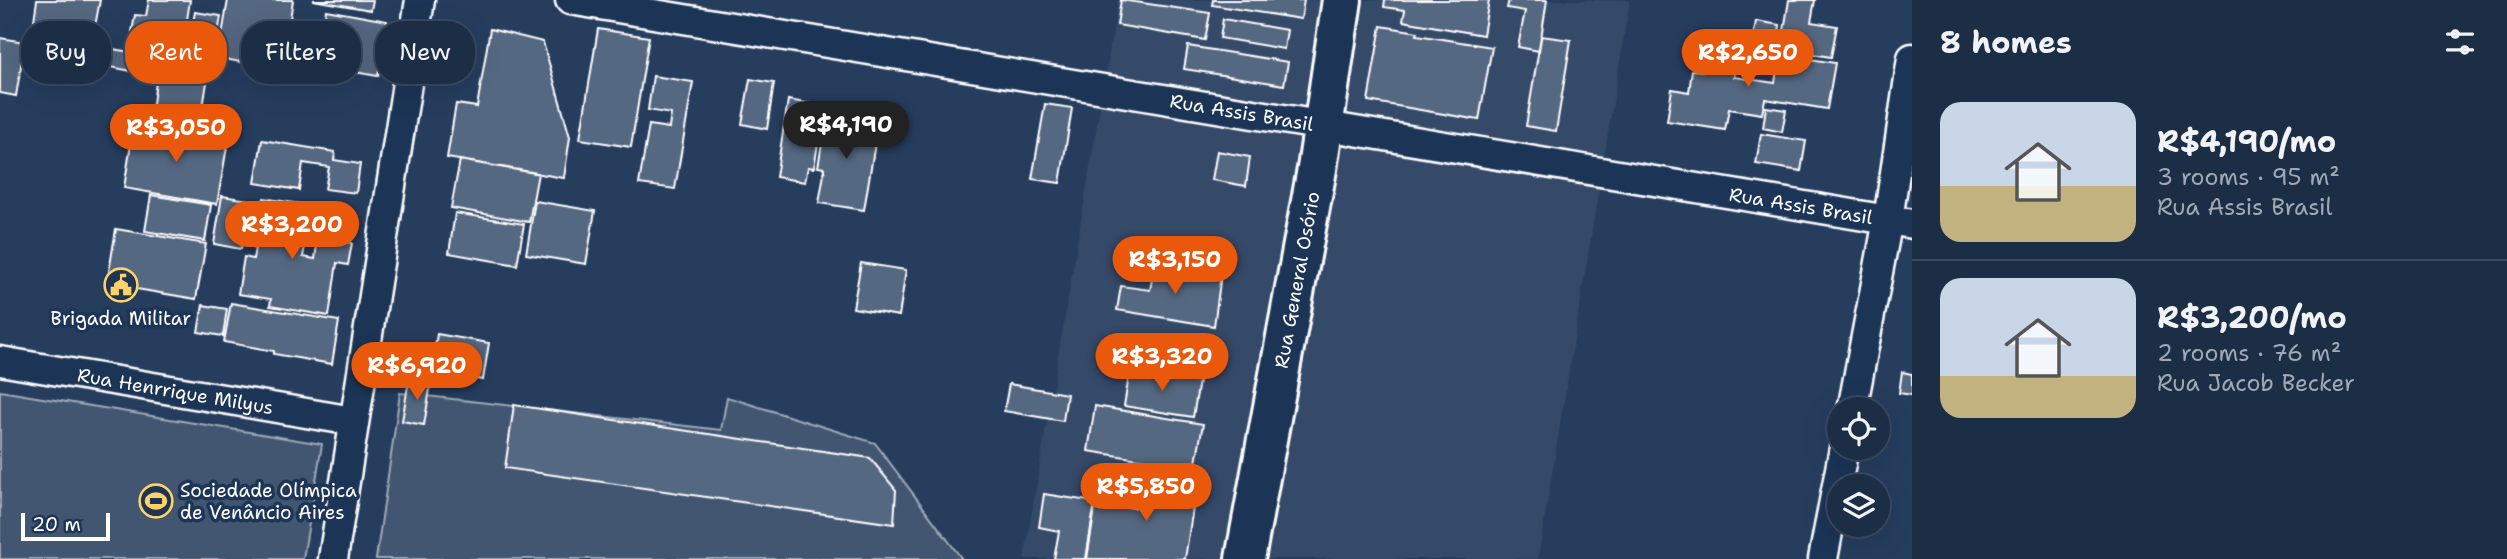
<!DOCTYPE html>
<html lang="en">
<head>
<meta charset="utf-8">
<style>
	:root { --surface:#1c2e46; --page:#293a51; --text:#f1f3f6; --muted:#a0a8b3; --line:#3a4a5f; --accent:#ea580c }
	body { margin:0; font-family:"Shantell Sans",sans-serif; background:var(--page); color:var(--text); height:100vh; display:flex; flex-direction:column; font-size:26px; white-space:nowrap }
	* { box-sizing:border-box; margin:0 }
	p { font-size:23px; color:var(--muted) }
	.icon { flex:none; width:38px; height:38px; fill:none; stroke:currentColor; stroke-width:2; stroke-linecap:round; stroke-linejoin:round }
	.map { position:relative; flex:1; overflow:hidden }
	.panel { display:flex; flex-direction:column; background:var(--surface); width:595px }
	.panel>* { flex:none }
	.top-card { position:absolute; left:21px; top:21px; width:665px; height:63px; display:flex; gap:14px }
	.tools { position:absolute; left:1827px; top:397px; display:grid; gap:14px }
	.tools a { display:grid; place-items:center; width:63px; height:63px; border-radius:50%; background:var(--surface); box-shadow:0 7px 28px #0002,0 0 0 2px var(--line); font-size:35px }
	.scale { position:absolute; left:21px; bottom:18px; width:89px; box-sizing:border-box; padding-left:7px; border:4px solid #fff; border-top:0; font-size:19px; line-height:24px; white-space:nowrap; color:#fff; -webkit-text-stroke:5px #1d3557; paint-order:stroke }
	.price { position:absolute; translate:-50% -60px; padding:0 16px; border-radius:24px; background:var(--accent); color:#fff; font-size:23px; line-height:46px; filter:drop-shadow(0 2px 4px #0008) }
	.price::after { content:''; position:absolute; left:50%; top:42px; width:21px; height:16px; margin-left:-10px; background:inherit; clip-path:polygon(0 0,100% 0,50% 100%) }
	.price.active { background:#222; color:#fff }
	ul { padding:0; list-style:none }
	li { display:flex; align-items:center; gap:21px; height:175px; padding:0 28px }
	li+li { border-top:2px solid var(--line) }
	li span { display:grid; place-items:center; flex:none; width:196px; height:140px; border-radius:21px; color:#555 }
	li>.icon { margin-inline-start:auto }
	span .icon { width:84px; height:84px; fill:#fffc; stroke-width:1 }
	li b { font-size:30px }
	h2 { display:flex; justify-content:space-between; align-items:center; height:84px; padding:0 28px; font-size:30px }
	.pill { padding:0 24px; border-radius:28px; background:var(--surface); box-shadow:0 7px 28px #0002,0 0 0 2px var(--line); font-size:24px; line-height:63px }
	.pill.active { background:var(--accent); color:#fff }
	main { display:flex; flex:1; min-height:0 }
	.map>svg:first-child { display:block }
	.built { fill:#344a68 }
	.green { fill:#425672; stroke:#a0aab8; stroke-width:2 }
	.building { fill:#556781; stroke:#fff; stroke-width:2 }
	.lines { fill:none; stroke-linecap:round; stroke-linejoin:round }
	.minor-casing { stroke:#fff; stroke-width:33 }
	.secondary-casing { stroke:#fff; stroke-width:44 }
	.minor { stroke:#1d3557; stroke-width:28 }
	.secondary { stroke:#1d3557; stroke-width:38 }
	.labels { text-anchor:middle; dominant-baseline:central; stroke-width:7; stroke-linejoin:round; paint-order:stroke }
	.street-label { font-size:19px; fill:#fff; stroke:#1d3557 }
	.poi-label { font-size:19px; fill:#fff; stroke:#1d3557 }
</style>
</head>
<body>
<main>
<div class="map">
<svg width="1912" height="559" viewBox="0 0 1912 559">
	<rect width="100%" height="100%" fill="#263d5e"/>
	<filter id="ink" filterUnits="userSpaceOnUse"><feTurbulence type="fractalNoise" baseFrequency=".0143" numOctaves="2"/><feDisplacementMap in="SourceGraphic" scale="14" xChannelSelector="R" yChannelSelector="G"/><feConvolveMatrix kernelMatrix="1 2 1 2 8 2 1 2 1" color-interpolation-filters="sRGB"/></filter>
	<g filter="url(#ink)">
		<path class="built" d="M1118,0h512l-92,559h-514z"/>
		<path class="green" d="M0,391l322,53 -19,115h-303z
			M400,393l321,37 6,-33 148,46 87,116h-586z"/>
		<path class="building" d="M37,0h63l-7,37 -60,-10z
			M149,0h41l-6,40 -52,-8 3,-17 11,1z
			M228,0h65l-11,69 -64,-11z
			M313,0h60l-2,10z
			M1121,0l89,13 -5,27 -88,-15z
			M1213,0h91l-3,19 -89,-14z
			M1385,0h104l-6,35 -80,-14 2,-11 -21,-3z
			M1509,0h38l-8,51 -21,-4 7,-36 -18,-3z
			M1789,0h26l-4,22 26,4 -6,31 -50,-8z
			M326,10l61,11 -9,55 -92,-16 7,-38 30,5z
			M195,12l26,4 -7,42 -27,-4z
			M1223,19l64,11 -3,19 -64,-11z
			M1756,21l24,4 -4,29 -25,-3z
			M1381,26l37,6 -1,3 75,12 -13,73 -111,-19z
			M490,29l53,13 27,95 -6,41 -117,-20 9,-54 21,3z
			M598,29l51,8 -18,110 -51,-8z
			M1541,36l30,4 -15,91 -30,-5z
			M0,38l25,4 -9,54 -16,-3z
			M1707,45l31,6 -4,26 41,6 4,-29 56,9 -8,46 -62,-10 -3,15 -33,-5 -4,21 -58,-9 5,-32 17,3 3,-22 11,1z
			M1188,46l100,16 -4,23 -100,-16z
			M113,49l22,4 -3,18 -22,-4z
			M158,68l50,8 -8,50 -49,-9z
			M653,76l40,6 -18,107 -36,-5 10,-59 20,3 2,-14 -23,-4z
			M750,79l24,4 -7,46 -25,-5z
			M788,100l36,6 -10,62 -6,-1 -3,15 -29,-5z
			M1045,104l27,4 -12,75 -28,-4z
			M1766,107l20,3 -4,22 -19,-4z
			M828,108l27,4 -2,15 24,4 -13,79 -45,-7 6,-35 -7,-1z
			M134,125l94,16 -11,63 -93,-16z
			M1761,134l45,7 -5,30 -45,-7z
			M262,140l73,12 -1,8 26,4 -4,29 -31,-4 4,-22 -26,-4 -4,27 -44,-7z
			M1217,151l33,6 -4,29 -34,-6z
			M460,160l78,13 -9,49 -78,-14z
			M151,195l60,10 -6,36 -60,-10z
			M222,196l27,4 -8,49 -27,-5z
			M264,198l48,8 -9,51 12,2 3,-22 34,6 -4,22 -11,-2 -8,53 -59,-10 1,-7 -33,-5 6,-37 9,2z
			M535,201l60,10 -9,53 -60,-10z
			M455,213l69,11 -7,41 -68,-12z
			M116,229l90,15 -10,55 -89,-15z
			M861,263l45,7 -7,46 -46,-8z
			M1155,264l66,11 -7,51 -97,-16 4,-24 29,4z
			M231,303l108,18 -7,43 -58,-10v-3l-50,-9z
			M203,305l24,4 -4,27 -25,-4z
			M437,334l52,9 -6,37 -52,-9z
			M1130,370l69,11 -6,36 -69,-11z
			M1902,372l10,2v21l-13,-2z
			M409,380l22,3 -7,42 -22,-4z
			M1009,384l58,10 -4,27 -59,-10z
			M514,405l356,53 26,32 -2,34 -389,-56z
			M1095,406l108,18 -8,44 -107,-17z
			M1141,473l56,9 -12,77h-98l9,-57 39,6z
			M1044,494l51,8 -9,57h-32l5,-28 -20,-4z"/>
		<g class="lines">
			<defs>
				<g id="minor">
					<path id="s1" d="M570,0l1342,224"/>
					<path id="s2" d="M0,361l353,60"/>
					<path d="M1852,410l36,-190 24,-162"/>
					<path d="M333,559l87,-559"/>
					<path d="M1823,559l21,-111"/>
				</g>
				<g id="secondary">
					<path id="s3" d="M1245,559l72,-390 25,-169"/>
				</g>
			</defs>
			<use href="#minor" class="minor-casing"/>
			<use href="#secondary" class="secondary-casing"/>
			<use href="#minor" class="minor"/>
			<use href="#secondary" class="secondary"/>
		</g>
	</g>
	<defs>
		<symbol id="civic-ring" viewBox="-11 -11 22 22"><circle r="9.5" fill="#1d3557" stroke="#ffd166" stroke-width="1.5"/><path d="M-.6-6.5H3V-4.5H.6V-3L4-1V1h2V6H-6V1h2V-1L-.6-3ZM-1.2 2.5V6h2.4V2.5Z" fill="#ffd166"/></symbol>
		<symbol id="stadium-ring" viewBox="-11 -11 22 22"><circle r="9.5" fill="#1d3557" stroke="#ffd166" stroke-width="1.5"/><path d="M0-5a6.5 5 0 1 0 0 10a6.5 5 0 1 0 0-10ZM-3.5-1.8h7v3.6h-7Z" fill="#ffd166"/></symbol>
	</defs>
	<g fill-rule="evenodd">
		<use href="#civic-ring" x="102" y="266" width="38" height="38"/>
		<use href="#stadium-ring" x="137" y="482" width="38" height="38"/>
	</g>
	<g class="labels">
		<g class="street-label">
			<text stroke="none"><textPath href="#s1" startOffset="681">Rua Assis Brasil</textPath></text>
			<text stroke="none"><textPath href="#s1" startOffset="1248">Rua Assis Brasil</textPath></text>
			<text stroke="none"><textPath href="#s3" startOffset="284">Rua General Osório</textPath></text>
			<text stroke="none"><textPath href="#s2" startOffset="178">Rua Henrrique Milyus</textPath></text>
		</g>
		<g class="poi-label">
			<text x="121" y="318">Brigada Militar</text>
			<text x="180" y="490" text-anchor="start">Sociedade Olímpica<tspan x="180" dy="22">de Venâncio Aires</tspan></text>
		</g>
	</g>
</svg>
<div class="tools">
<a><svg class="icon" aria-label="locate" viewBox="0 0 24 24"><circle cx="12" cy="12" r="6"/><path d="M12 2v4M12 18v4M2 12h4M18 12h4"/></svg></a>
<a><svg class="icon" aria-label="layers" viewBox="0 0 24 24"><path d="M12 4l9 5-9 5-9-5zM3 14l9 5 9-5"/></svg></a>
</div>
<div class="scale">20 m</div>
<b class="price" style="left:1748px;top:89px">R$2,650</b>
<b class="price active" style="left:846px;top:161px">R$4,190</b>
<b class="price" style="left:176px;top:164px">R$3,050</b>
<b class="price" style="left:292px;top:261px">R$3,200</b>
<b class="price" style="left:1175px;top:296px">R$3,150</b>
<b class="price" style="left:1162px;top:393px">R$3,320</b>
<b class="price" style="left:417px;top:402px">R$6,920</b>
<b class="price" style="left:1146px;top:523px">R$5,850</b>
<div class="top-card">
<a class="pill">Buy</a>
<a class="pill active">Rent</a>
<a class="pill">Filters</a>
<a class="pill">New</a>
</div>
</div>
<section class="panel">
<h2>8 homes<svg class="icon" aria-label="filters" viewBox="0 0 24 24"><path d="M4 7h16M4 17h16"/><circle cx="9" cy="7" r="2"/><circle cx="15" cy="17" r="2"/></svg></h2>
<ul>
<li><span style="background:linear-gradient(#c9d6e8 60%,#c2b280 0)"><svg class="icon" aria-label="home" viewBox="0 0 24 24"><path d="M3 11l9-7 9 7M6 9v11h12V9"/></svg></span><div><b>R$4,190/mo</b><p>3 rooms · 95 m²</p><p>Rua Assis Brasil</p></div></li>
<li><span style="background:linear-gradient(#c9d6e8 70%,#c2b280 0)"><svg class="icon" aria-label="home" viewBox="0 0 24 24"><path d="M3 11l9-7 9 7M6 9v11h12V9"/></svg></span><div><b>R$3,200/mo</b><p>2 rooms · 76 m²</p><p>Rua Jacob Becker</p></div></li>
</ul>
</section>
</main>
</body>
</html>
